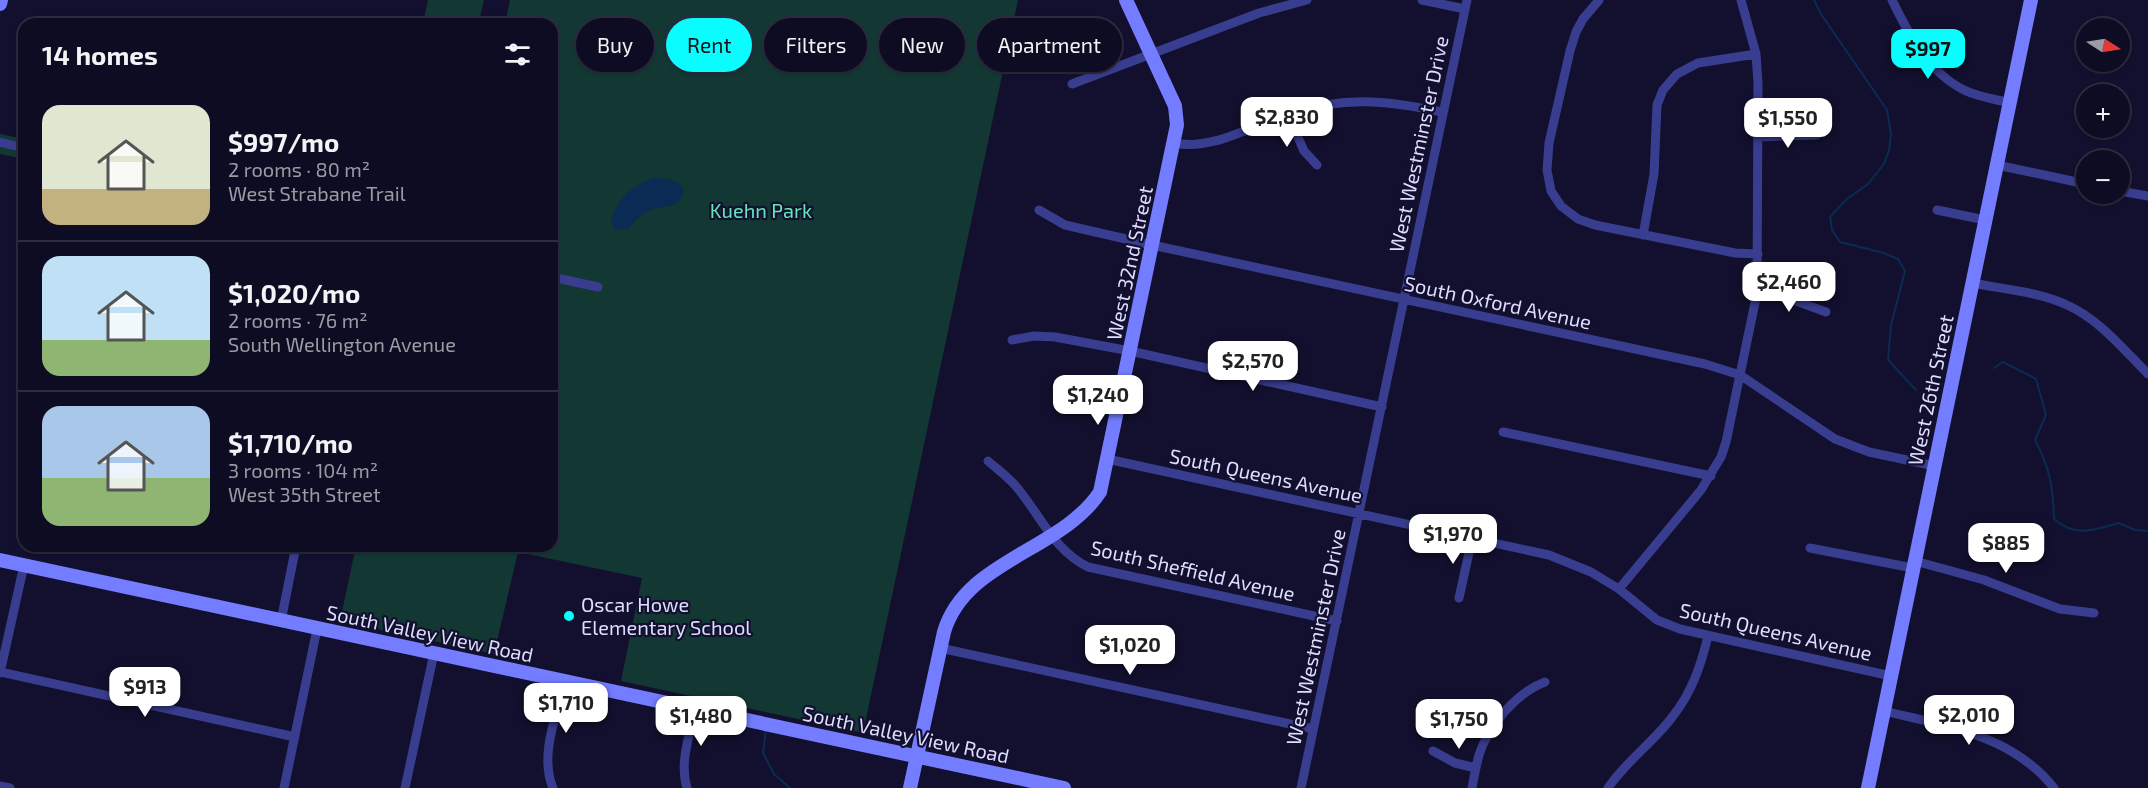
<!DOCTYPE html>
<html lang="en">
<head>
<meta charset="utf-8">
<style>
	:root { --surface:#0e0c22; --page:#17152a; --text:#f1f3f6; --muted:#9b9ba5; --line:#2e2c40; --accent:#09fdff }
	body { margin:0; font-family:"Exo 2",sans-serif; background:var(--page); color:var(--text); height:100vh; display:flex; flex-direction:column; font-size:22px; white-space:nowrap }
	* { box-sizing:border-box; margin:0 }
	p { font-size:20px; color:var(--muted) }
	.icon { flex:none; width:33px; height:33px; fill:none; stroke:currentColor; stroke-width:2; stroke-linecap:round; stroke-linejoin:round }
	.map { position:relative; flex:1; overflow:hidden }
	.drawer { position:absolute; left:18px; top:18px; width:540px; height:534px; display:flex; flex-direction:column; background:var(--surface); border-radius:18px; box-shadow:0 2px 4px #0004,0 0 0 2px var(--line) }
	.drawer>* { flex:none }
	.guide { position:absolute; left:576px; top:18px; width:570px; height:54px; display:flex; gap:12px }
	.needle { width:39px; rotate:102deg }
	.controls { position:absolute; left:2076px; top:18px; display:grid; gap:12px }
	.controls a { display:grid; place-items:center; width:54px; height:54px; border-radius:50%; background:var(--surface); box-shadow:0 2px 4px #0004,0 0 0 2px var(--line); font-size:30px }
	.price { position:absolute; translate:-50% -51px; padding:0 14px; border-radius:12px; background:#fff; color:#222; font-size:20px; line-height:39px; filter:drop-shadow(0 2px 3px #0008) }
	.price::after { content:''; position:absolute; left:50%; top:36px; width:18px; height:14px; margin-left:-9px; background:inherit; clip-path:polygon(0 0,100% 0,50% 100%) }
	.price.selected { background:var(--accent); color:#111 }
	ul { padding:0; list-style:none }
	li { display:flex; align-items:center; gap:18px; height:150px; padding:0 24px }
	li+li { border-top:2px solid var(--line) }
	li span { display:grid; place-items:center; flex:none; width:168px; height:120px; border-radius:18px; color:#555 }
	li>.icon { margin-inline-start:auto }
	span .icon { width:72px; height:72px; fill:#fffc; stroke-width:1 }
	li b { font-size:26px }
	h2 { display:flex; justify-content:space-between; align-items:center; height:72px; padding:0 24px; font-size:26px }
	.tag { padding:0 21px; border-radius:27px; background:var(--surface); box-shadow:0 2px 4px #0004,0 0 0 2px var(--line); font-size:21px; line-height:54px }
	.tag.selected { background:var(--accent); color:#111 }
	.map>svg:first-child { display:block }
	.green { fill:#133833 }
	.water { fill:#0a2b53 }
	.lines { fill:none; stroke-linecap:round; stroke-linejoin:round }
	.stream { stroke:#0a2b53; stroke-width:2 }
	.street { stroke:#393d8f; stroke-width:9 }
	.secondary { stroke:#747dff; stroke-width:14 }
	.poi-dot { fill:#09fdff; stroke:#12102e; stroke-width:2 }
	.labels { text-anchor:middle; dominant-baseline:central; stroke-width:4.5; stroke-linejoin:round; paint-order:stroke }
	.street-label { font-size:20px; fill:#deddff; stroke:#12102e }
	.park-label { font-size:20px; fill:#60e8b9; stroke:#12102e }
	.poi-label { font-size:20px; fill:#deddff; stroke:#12102e; text-anchor:start }
</style>
</head>
<body>
<div class="map">
<svg width="2148" height="788" viewBox="0 0 2148 788">
	<rect width="100%" height="100%" fill="#12102e"/>
	<path class="green" d="M428,0h56l-6,24h-55z
		M510,0h508l-155,733 -242,-52 21,-103 -124,-26 -24,102 -154,-33 16,-75h196v-522h-47z
		M0,134l24,5v20l-24,-5z"/>
	<path class="water" d="M654,178c12,1 25,0 30,12 -4,19 -17,15 -31,19 -10,3 -18,12 -24,20l-13,1 -5,-7c4,-23 21,-38 43,-45z"/>
	<g class="lines">
		<path class="stream" d="M1814,0l7,14 66,96 4,24 -2,16 -5,14 -16,20 -21,15 -17,18 2,13 8,12 44,11 14,6 7,12 -14,54 -3,35 28,30
			M1994,368l9,-6 33,17 10,36 -11,25c15,28 18,47 19,79 22,19 40,11 65,4l16,7 13,1
			M766,729l-3,24 11,21 16,14"/>
		<path class="street" d="M1422,0l43,9
			M1599,0l-16,19 -7,13 -6,19 -21,92 -2,27 4,21 10,15 17,13 17,6 140,28 23,1
			M1892,0c16,33 37,73 72,90 14,7 31,9 46,13
			M1072,84l187,-71 48,-13
			M1288,114l16,37 13,14
			M1758,137l59,-2
			M0,142l24,6
			M1174,143c40,8 77,-18 114,-29 57,-18 97,-14 154,-2
			M1997,165l89,19
			M2120,191l28,5
			M1039,210l26,15 87,20 553,119 35,11 95,64 34,13 66,14
			M1937,210l48,10
			M1643,235l11,-61 3,-69 6,-15 14,-16 21,-11 58,-9
			M552,277l46,10
			M1972,283c31,6 67,9 95,22 32,14 57,45 81,69
			M1757,293l31,5 38,14
			M1012,340l22,-4 21,1 75,14 252,56
			M1503,432l208,44
			M1107,459l442,96 42,17 28,17 38,31 23,9 211,47
			M988,461c10,9 23,18 31,29 22,27 36,61 69,77l249,54
			M1810,548l103,20
			M1915,561l69,19 76,29 34,4
			M1619,589l82,-99 20,-33 5,-15 31,-149 1,-210 -2,-29 -15,-54
			M1459,598l13,-59
			M281,621l15,-75
			M940,648l373,81
			M0,672l295,65
			M0,673l24,-108
			M1884,711c62,15 128,24 170,77
			M1433,751l22,12 21,5
			M0,786l10,2
			M284,788l33,-159
			M405,788l29,-135
			M553,788c-14,-33 4,-74 12,-107
			M687,788c-8,-25 3,-54 8,-79
			M1301,788l166,-788
			M1472,788c2,-11 4,-22 7,-33 9,-29 37,-62 66,-73
			M1608,788c18,-27 46,-46 65,-72 19,-24 28,-51 35,-80"/>
		<path class="secondary" d="M0,4l1,-4
			M0,560l1064,228
			M910,788l34,-156c21,-72 117,-81 156,-140l77,-367 -2,-19 -49,-106
			M1868,788l163,-788"/>
	</g>
	<circle class="poi-dot" cx="569" cy="616" r="6"/>
	<g class="labels">
		<g class="street-label">
			<text transform="translate(1418 144) rotate(-78)">West Westminster Drive</text>
			<text transform="translate(1129 263) rotate(-78)">West 32nd Street</text>
			<text transform="translate(1498 302) rotate(12)">South Oxford Avenue</text>
			<text transform="translate(1930 390) rotate(-78)">West 26th Street</text>
			<text transform="translate(1266 475) rotate(12)">South Queens Avenue</text>
			<text transform="translate(1193 570) rotate(13)">South Sheffield Avenue</text>
			<text transform="translate(1776 631) rotate(13)">South Queens Avenue</text>
			<text transform="translate(430 633) rotate(12)">South Valley View Road</text>
			<text transform="translate(1315 637) rotate(-78)">West Westminster Drive</text>
			<text transform="translate(906 734) rotate(12)">South Valley View Road</text>
		</g>
		<g class="park-label">
			<text x="761" y="210">Kuehn Park</text>
		</g>
		<g class="poi-label">
			<text x="581" y="604">Oscar Howe<tspan x="581" dy="23">Elementary School</tspan></text>
		</g>
	</g>
</svg>
<div class="controls">
<a><svg class="needle" viewBox="-14 -14 28 28"><path d="M0-13l5 13h-10z" fill="#e53935"/><path d="M0 13l5-13h-10z" fill="#9b9ba5"/></svg></a>
<a>+</a>
<a>−</a>
</div>
<b class="price selected" style="left:1928px;top:80px">$997</b>
<b class="price" style="left:1287px;top:148px">$2,830</b>
<b class="price" style="left:1788px;top:149px">$1,550</b>
<b class="price" style="left:1789px;top:313px">$2,460</b>
<b class="price" style="left:1253px;top:392px">$2,570</b>
<b class="price" style="left:1098px;top:426px">$1,240</b>
<b class="price" style="left:1453px;top:565px">$1,970</b>
<b class="price" style="left:2006px;top:574px">$885</b>
<b class="price" style="left:1130px;top:676px">$1,020</b>
<b class="price" style="left:145px;top:718px">$913</b>
<b class="price" style="left:566px;top:734px">$1,710</b>
<b class="price" style="left:1969px;top:746px">$2,010</b>
<b class="price" style="left:701px;top:747px">$1,480</b>
<b class="price" style="left:1459px;top:750px">$1,750</b>
<div class="guide">
<a class="tag">Buy</a>
<a class="tag selected">Rent</a>
<a class="tag">Filters</a>
<a class="tag">New</a>
<a class="tag">Apartment</a>
</div>
<section class="drawer">
<h2>14 homes<svg class="icon" aria-label="filters" viewBox="0 0 24 24"><path d="M4 7h16M4 17h16"/><circle cx="9" cy="7" r="2"/><circle cx="15" cy="17" r="2"/></svg></h2>
<ul>
<li><span style="background:linear-gradient(#dfe7d0 70%,#c2b280 0)"><svg class="icon" aria-label="home" viewBox="0 0 24 24"><path d="M3 11l9-7 9 7M6 9v11h12V9"/></svg></span><div><b>$997/mo</b><p>2 rooms · 80 m²</p><p>West Strabane Trail</p></div></li>
<li><span style="background:linear-gradient(#bfe0f5 70%,#8fb573 0)"><svg class="icon" aria-label="home" viewBox="0 0 24 24"><path d="M3 11l9-7 9 7M6 9v11h12V9"/></svg></span><div><b>$1,020/mo</b><p>2 rooms · 76 m²</p><p>South Wellington Avenue</p></div></li>
<li><span style="background:linear-gradient(#a9c7e8 60%,#8fb573 0)"><svg class="icon" aria-label="home" viewBox="0 0 24 24"><path d="M3 11l9-7 9 7M6 9v11h12V9"/></svg></span><div><b>$1,710/mo</b><p>3 rooms · 104 m²</p><p>West 35th Street</p></div></li>
</ul>
</section>
</div>
</body>
</html>
